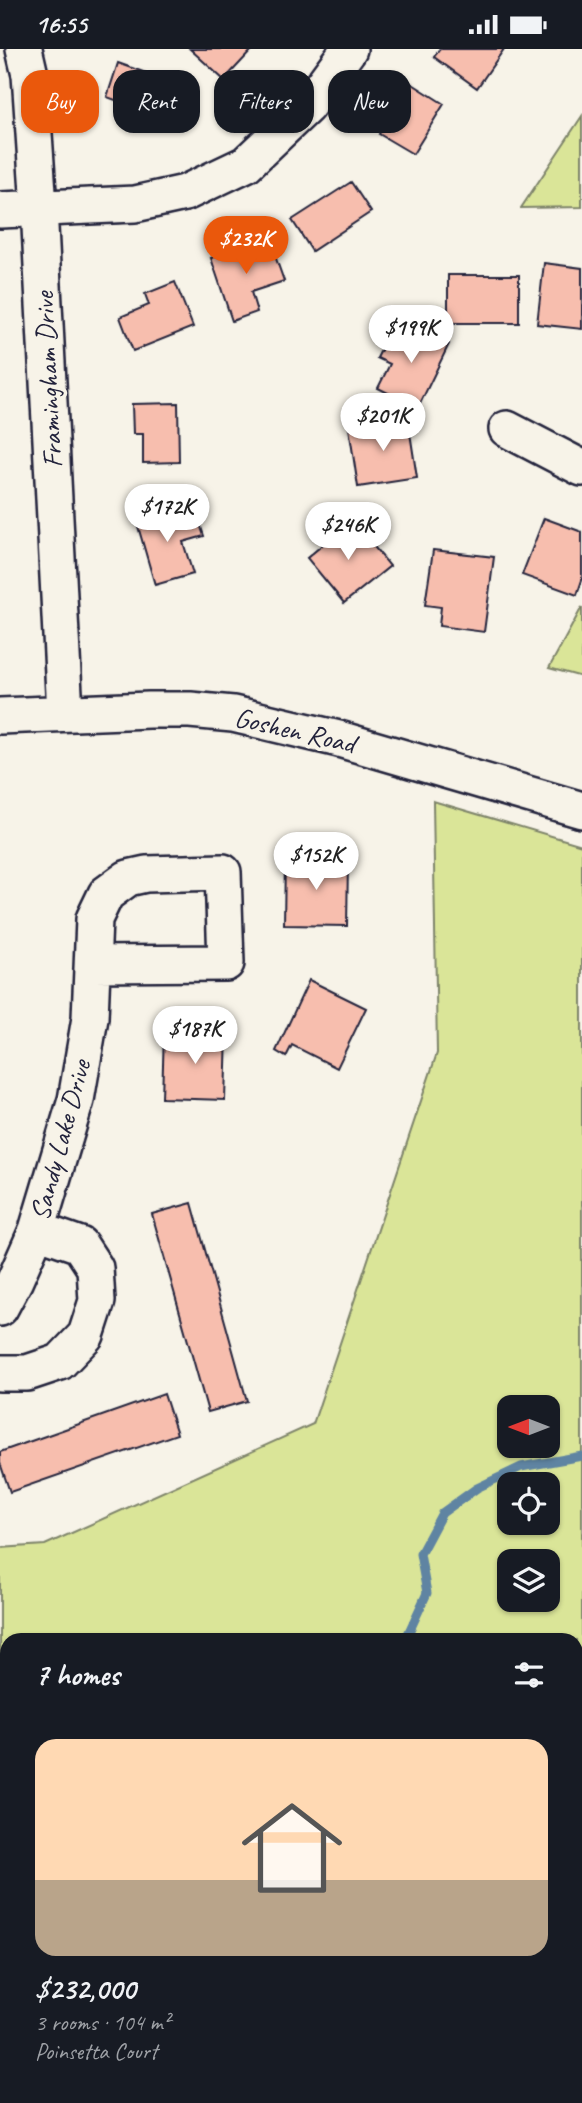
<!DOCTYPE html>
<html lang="en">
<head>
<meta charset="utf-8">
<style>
	:root { --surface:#171b24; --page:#20242c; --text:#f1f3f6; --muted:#9ea1a6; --accent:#ea580c }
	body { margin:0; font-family:Caveat,sans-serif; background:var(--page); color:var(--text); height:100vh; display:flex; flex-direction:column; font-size:26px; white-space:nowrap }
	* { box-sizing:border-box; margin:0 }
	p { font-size:23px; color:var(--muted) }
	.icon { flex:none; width:38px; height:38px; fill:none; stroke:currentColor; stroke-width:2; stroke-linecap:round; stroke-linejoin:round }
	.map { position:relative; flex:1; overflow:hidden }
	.side { position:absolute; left:0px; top:1584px; width:583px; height:471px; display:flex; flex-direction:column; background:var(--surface); border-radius:21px 21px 0 0; box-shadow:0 2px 5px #0004 }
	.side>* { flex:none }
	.banner { position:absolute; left:21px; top:21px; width:541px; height:63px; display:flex; gap:14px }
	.needle { width:46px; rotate:270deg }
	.tools { position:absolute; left:497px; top:1346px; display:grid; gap:14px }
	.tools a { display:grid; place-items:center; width:63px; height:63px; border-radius:14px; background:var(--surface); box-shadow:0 2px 5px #0004; font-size:35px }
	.price { position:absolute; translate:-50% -60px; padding:0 16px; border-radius:24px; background:#fff; color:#222; font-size:23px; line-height:46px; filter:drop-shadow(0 2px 4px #0008) }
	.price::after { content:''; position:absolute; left:50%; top:42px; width:21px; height:16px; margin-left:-10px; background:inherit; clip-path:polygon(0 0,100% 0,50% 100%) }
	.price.selected { background:var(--accent); color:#fff }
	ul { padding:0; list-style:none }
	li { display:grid; align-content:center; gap:14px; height:371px; padding:0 35px }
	li span { display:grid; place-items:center; height:217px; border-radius:21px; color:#555 }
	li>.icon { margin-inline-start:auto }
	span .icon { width:126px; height:126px; fill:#fffc; stroke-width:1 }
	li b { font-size:30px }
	h2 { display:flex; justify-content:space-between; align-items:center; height:84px; padding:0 35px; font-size:30px }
	.pill { padding:0 24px; border-radius:21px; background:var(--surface); box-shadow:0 2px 5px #0004; font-size:24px; line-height:63px }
	.pill.selected { background:var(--accent); color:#fff }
	.status { display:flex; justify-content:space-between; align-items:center; height:49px; padding:0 35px; background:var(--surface); direction:ltr }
	.status svg { height:19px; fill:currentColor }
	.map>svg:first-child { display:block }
	.green { fill:#dae598; stroke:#7e846a; stroke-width:2; fill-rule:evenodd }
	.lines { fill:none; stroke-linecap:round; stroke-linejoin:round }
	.stream { stroke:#5e84a2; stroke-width:9 }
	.building { fill:#f7beae; stroke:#22223b; stroke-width:2 }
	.minor-casing { stroke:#22223b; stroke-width:40 }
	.path { stroke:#22223b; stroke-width:4.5; stroke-dasharray:2 5; stroke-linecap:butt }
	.minor { stroke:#f7f3e8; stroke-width:35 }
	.labels { text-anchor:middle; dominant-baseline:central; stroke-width:7; stroke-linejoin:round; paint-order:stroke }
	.street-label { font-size:28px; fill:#22223b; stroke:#f7f3e8 }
</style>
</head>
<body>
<div class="status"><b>16:55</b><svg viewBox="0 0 49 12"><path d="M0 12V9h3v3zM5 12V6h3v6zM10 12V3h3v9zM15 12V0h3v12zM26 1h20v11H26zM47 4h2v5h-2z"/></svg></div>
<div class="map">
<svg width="582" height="2054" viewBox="0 0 582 2054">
	<rect width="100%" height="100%" fill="#f7f3e8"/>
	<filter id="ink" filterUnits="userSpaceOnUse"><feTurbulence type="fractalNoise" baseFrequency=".0143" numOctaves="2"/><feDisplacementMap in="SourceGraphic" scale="14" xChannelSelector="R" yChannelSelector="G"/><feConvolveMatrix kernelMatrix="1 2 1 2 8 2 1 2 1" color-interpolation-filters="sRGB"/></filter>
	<g filter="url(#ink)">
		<path class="green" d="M582,67v91l-61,1z
			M582,558v70l-33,-9z
			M433,752l149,44v1258h-582v-555l45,-3 268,-121 124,-371zM548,1358v38h-39v-38zM548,1435v39h-39v-39zM509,1512h39v38h-39zM7,1591h569v457h-569z"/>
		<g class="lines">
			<path class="stream" d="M401,1591l7,-6 19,-41 -7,-39 22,-41 35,-25 44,-21 61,-11
				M0,1806l7,-7"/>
		</g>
		<path class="building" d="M190,0h63l-29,31z
			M440,0h64l-27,39 -43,-31z
			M118,14l68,24 -12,34 -67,-24z
			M411,34l33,21 -31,50 -34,-20z
			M351,133l20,30 -59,39 -20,-31z
			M269,190l15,42 -33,11 6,20 -25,9 -21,-63z
			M544,214l38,5v61l-45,-5z
			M448,226h71v48h-71z
			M175,233l18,45 -60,24 -13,-34 29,-12 -4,-11z
			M410,276l39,19 -31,64 -40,-20 12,-24 -13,-6 11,-22 14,7z
			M178,354l1,59 -36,1v-29h-10l-1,-30z
			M408,371l9,58 -59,9 -9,-59z
			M165,458l4,16 28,-8 7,21 -21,6 10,32 -38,11 -20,-69z
			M544,469l38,14v48l-5,15 -55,-20z
			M352,471l38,46 -46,37 -37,-45z
			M433,501l61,7 -10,75 -45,-6 2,-19 -16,-2z
			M285,810l63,1 -1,66 -63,-1z
			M309,931l57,28 -29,60 -45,-23 -6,12 -10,-6z
			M164,983l63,1 -2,67 -63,-2z
			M192,1154l55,198 -39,11 -56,-198z
			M164,1345l13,40 -167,58 -10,-29v-11z"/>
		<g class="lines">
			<defs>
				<path id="minor" d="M24,0l6,26 9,132 26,506
					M0,161l135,-6 50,-11 61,-29 61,-58 42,-57
					M507,380l75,39
					M0,667l149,-6h41l43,4 106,25 243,71
					M0,1259l15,-28 22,-50 39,-130 14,-82 4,-99 12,-25 22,-16 18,-4 77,-2 3,91 -133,1
					M0,1324h27l33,-11 26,-27 11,-34 -2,-33 -15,-23 -43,-15"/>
			</defs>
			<use href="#minor" class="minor-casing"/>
			<path class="path" d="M576,1845h6
				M388,2054l3,-6"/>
			<use href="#minor" class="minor"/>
		</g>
	</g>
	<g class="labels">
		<g class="street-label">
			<text transform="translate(48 331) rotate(-93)">Framingham Drive</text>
			<text transform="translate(295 681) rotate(13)">Goshen Road</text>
			<text transform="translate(60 1091) rotate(-75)">Sandy Lake Drive</text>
		</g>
	</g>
</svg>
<div class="tools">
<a><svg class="needle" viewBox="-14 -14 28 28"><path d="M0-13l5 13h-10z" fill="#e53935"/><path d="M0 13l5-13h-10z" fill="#9ea1a6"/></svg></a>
<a><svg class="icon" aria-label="locate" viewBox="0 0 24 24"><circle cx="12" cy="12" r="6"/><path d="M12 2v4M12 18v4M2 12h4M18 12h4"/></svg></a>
<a><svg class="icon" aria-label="layers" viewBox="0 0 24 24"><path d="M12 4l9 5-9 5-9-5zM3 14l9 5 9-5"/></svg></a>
</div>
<b class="price selected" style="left:246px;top:227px">$232K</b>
<b class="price" style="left:411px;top:316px">$199K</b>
<b class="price" style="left:383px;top:404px">$201K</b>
<b class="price" style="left:167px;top:495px">$172K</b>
<b class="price" style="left:348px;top:513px">$246K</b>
<b class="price" style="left:316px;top:843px">$152K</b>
<b class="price" style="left:195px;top:1017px">$187K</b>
<div class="banner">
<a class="pill selected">Buy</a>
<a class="pill">Rent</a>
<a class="pill">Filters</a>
<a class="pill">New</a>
</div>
<section class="side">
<h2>7 homes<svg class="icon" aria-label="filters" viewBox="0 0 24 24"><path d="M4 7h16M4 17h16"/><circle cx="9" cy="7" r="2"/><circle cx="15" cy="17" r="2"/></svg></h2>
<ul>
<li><span style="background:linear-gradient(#ffd9b3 65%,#b9a48a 0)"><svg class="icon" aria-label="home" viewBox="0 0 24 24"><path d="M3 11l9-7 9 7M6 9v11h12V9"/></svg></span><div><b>$232,000</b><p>3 rooms · 104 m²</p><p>Poinsetta Court</p></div></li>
</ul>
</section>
</div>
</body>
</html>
